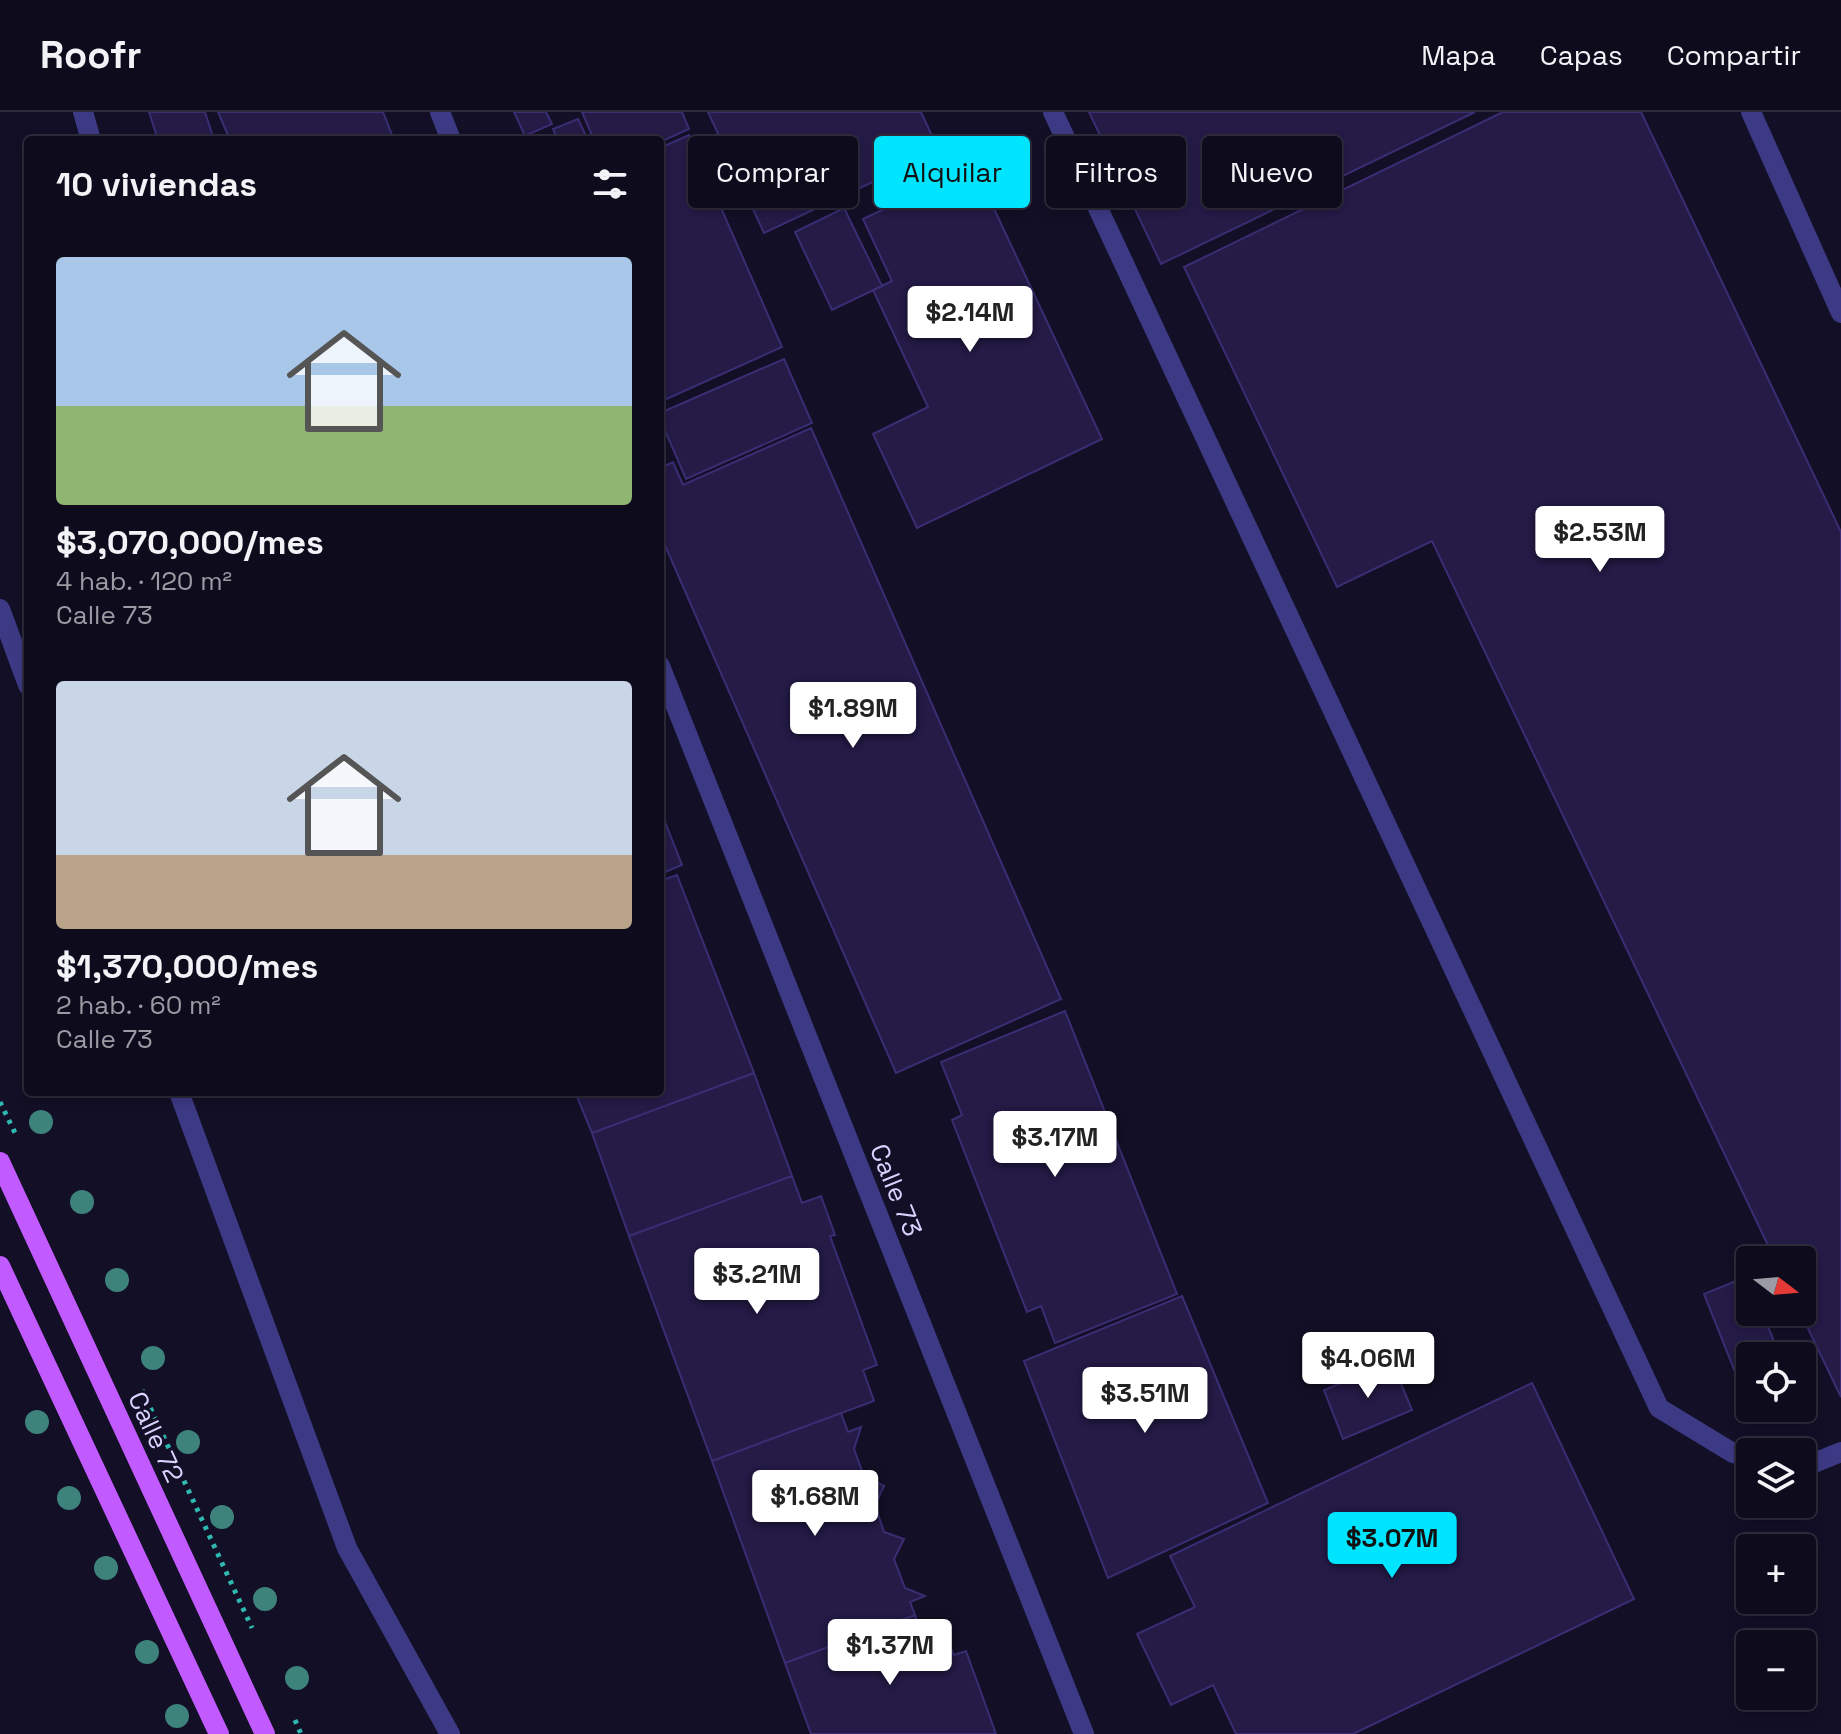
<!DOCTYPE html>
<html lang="es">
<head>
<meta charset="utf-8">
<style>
	:root { --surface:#0e0b1c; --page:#1c1929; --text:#f1f3f6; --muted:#9b9ba3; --line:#2e2b3b; --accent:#00e5ff }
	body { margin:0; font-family:"Space Grotesk",sans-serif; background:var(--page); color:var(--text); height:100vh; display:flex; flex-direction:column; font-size:30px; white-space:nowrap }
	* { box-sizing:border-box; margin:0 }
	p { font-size:26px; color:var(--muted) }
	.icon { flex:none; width:44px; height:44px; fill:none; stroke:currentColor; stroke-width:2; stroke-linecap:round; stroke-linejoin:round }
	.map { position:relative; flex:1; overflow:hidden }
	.sheet { position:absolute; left:24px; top:24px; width:640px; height:960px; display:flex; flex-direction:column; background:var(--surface); border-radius:8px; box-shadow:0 4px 12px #0003,0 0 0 2px var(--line) }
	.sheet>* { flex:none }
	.banner { position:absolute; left:688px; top:24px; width:760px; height:72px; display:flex; gap:16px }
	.needle { width:52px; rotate:106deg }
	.controls { position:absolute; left:1736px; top:1134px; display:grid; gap:16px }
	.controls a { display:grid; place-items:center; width:80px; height:80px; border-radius:8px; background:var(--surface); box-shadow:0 4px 12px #0003,0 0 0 2px var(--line); font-size:40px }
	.price { position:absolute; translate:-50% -68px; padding:0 18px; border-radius:8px; background:#fff; color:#222; font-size:26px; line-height:52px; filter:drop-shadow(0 2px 4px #0008) }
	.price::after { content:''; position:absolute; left:50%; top:48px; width:24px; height:18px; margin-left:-12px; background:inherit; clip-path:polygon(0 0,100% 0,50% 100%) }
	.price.active { background:var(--accent); color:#111 }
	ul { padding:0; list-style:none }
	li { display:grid; align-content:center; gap:16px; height:424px; padding:0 32px }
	li span { display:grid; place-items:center; height:248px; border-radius:8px; color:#555 }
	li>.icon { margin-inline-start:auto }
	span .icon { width:144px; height:144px; fill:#fffc; stroke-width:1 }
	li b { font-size:34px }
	h2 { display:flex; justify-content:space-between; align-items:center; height:96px; padding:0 32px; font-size:34px }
	.tag { padding:0 28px; border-radius:8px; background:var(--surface); box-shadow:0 4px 12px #0003,0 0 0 2px var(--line); font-size:28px; line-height:72px }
	.tag.active { background:var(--accent); color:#111 }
	header { display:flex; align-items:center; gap:48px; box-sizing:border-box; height:112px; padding:0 40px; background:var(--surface); border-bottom:2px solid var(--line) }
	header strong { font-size:38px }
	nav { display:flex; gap:44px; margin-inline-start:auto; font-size:28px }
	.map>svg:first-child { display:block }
	.building { fill:#241b47; stroke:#3b2d73; stroke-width:2 }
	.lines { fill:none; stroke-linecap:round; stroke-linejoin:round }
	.path { stroke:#2fb8b0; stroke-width:5; stroke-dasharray:4 6; stroke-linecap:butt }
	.minor { stroke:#3d3a85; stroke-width:20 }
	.major { stroke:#c25bff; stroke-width:20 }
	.tree { fill:#3d827b }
	.labels { text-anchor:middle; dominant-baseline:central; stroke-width:6; stroke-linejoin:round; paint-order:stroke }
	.street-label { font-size:26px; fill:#d9d4ff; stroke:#130f26 }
</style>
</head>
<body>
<header>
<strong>Roofr</strong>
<nav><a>Mapa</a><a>Capas</a><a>Compartir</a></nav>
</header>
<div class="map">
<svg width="1841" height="1622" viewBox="0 0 1841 1622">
	<rect width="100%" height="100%" fill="#130f26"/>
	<path class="building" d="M149,0h56l9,28h-56z
		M218,0h165l11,28h-164z
		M514,0h32l6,12 -27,12z
		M582,0h100l7,17 -29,13v-2h-66z
		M708,0h213l18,39 -175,82z
		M1089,0h386l-314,152z
		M1503,0h138l200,420v865l-41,-85h2v-52h-27l-343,-719 -95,46 -153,-320z
		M578,7l10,21h-30l-5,-11z
		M689,23l93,212 -122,55v-254z
		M974,54l128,273 -185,89 -44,-94 55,-27 -55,-117 19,-9 -29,-62z
		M844,96l38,78 -50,24 -37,-78z
		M784,247l28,64 -126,56 -26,-60v-6z
		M811,316l250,571 -165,74 -236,-539v-66l13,-6 10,23z
		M660,697l22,56 -22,9z
		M677,763l77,198 -162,60 -17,-41h85v-211z
		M1065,899l112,283 -122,49 -14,-37 -14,6 -75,-192 10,-5 -21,-53z
		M754,961l38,103 -163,60 -37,-103z
		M792,1064l10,27 19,-7 14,39 -5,1 47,129 -14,5 11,31 -162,60 -83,-225z
		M1748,1164l2,6v30h12l18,44h-30v45l-3,1 -43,-108z
		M1182,1184l86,207 -160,75 -84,-217z
		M1392,1250l20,48 -69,29 -19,-49z
		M1532,1271l102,216 -281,135h-117l-23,-49 -42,20 -34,-71 58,-27 -25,-51z
		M841,1301l7,19 13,-5 -7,22 10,27 20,10 -9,19 9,27 20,7 -10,20 11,29 20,8 -15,6 5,13 -130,48 -73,-202z
		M915,1503l12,35 21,-8 6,13 12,-4 30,83h-185l-26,-71z"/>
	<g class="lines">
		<path class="path" d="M0,990l17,35
			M142,1278l110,238
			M295,1608l6,14"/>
		<path class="minor" d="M83,0l8,28
			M440,0l11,28
			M1053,0l606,1296 74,45 17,4
			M1751,0l90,201
			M0,497l28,76
			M660,554l424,1068
			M179,980l168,456 103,186
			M1802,1356l39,-16"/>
		<path class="major" d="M0,1050l265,572
			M0,1154l219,468"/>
	</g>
	<g class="tree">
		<circle cx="41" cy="1010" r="12"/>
		<circle cx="82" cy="1090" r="12"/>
		<circle cx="117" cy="1168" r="12"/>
		<circle cx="153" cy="1246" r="12"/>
		<circle cx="37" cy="1310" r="12"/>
		<circle cx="188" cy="1330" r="12"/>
		<circle cx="69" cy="1386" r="12"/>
		<circle cx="222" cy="1405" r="12"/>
		<circle cx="106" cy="1456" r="12"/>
		<circle cx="265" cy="1487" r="12"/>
		<circle cx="147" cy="1540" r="12"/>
		<circle cx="297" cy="1566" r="12"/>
		<circle cx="177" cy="1604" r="12"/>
	</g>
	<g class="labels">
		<g class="street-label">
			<text transform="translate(896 1078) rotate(68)">Calle 73</text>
			<text transform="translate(156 1325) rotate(65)">Calle 72</text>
		</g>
	</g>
</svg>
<div class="controls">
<a><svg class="needle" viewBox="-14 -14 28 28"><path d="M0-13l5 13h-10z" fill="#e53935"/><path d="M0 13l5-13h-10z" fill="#9b9ba3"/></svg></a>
<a><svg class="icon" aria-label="locate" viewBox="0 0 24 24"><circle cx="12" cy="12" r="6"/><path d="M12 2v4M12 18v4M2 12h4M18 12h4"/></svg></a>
<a><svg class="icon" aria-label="layers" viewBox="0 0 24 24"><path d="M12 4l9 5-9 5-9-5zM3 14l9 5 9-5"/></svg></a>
<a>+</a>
<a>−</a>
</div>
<b class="price" style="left:970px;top:242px">$2.14M</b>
<b class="price" style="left:1600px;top:462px">$2.53M</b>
<b class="price" style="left:853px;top:638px">$1.89M</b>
<b class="price" style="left:1055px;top:1067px">$3.17M</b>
<b class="price" style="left:757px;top:1204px">$3.21M</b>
<b class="price" style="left:1368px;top:1288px">$4.06M</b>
<b class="price" style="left:1145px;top:1323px">$3.51M</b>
<b class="price" style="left:815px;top:1426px">$1.68M</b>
<b class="price active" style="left:1392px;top:1468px">$3.07M</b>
<b class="price" style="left:890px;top:1575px">$1.37M</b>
<div class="banner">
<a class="tag">Comprar</a>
<a class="tag active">Alquilar</a>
<a class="tag">Filtros</a>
<a class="tag">Nuevo</a>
</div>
<section class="sheet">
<h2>10 viviendas<svg class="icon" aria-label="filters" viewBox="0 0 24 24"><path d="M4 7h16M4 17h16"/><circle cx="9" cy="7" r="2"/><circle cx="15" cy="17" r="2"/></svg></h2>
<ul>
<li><span style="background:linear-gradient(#a9c7e8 60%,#8fb573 0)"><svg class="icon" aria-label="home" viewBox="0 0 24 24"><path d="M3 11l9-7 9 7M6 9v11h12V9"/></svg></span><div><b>$3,070,000/mes</b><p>4 hab. · 120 m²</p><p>Calle 73</p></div></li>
<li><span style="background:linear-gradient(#c9d6e8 70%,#b9a48a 0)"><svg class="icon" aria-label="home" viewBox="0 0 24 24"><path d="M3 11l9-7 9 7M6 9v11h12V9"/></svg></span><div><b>$1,370,000/mes</b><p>2 hab. · 60 m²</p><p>Calle 73</p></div></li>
</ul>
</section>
</div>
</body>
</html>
